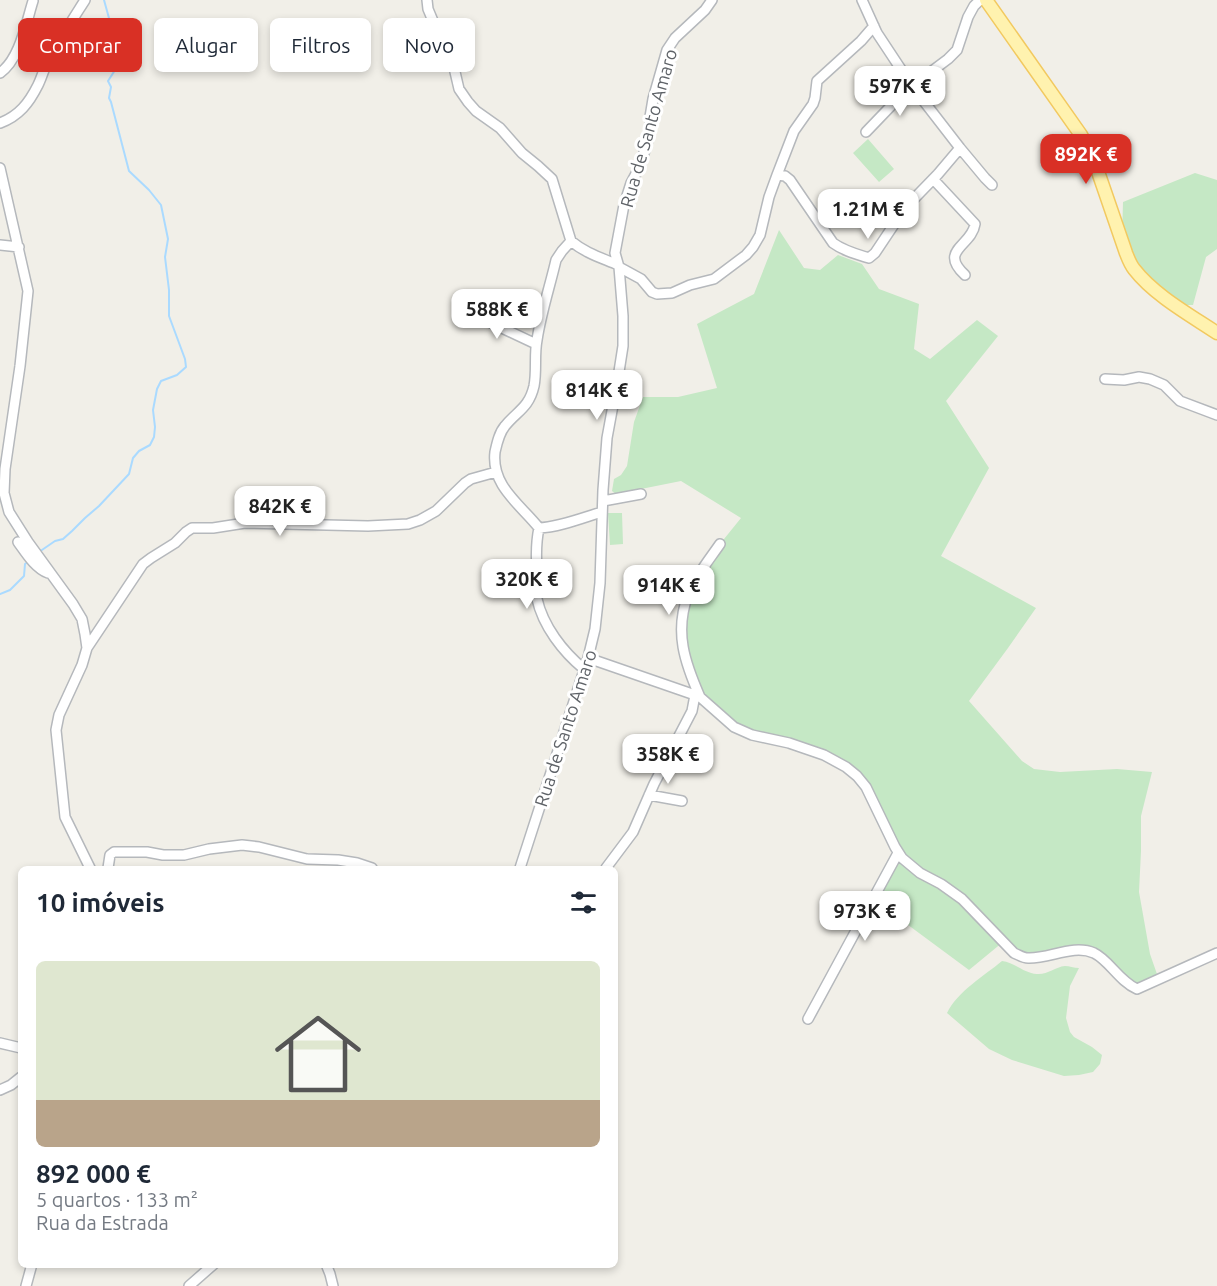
<!DOCTYPE html>
<html lang="pt">
<head>
<meta charset="utf-8">
<style>
	:root { --surface:#fff; --page:#f2f2f3; --text:#1f2937; --muted:#747a83; --line:#e0e1e3; --accent:#d93025 }
	body { margin:0; font-family:Ubuntu,sans-serif; background:var(--page); color:var(--text); height:100vh; display:flex; flex-direction:column; font-size:22px; white-space:nowrap }
	* { box-sizing:border-box; margin:0 }
	p { font-size:20px; color:var(--muted) }
	.icon { flex:none; width:33px; height:33px; fill:none; stroke:currentColor; stroke-width:2; stroke-linecap:round; stroke-linejoin:round }
	.map { position:relative; flex:1; overflow:hidden }
	.panel { position:absolute; left:18px; top:866px; width:600px; height:402px; display:flex; flex-direction:column; background:var(--surface); border-radius:9px; box-shadow:0 3px 9px #0003 }
	.panel>* { flex:none }
	.hud { position:absolute; left:18px; top:18px; width:600px; height:54px; display:flex; gap:12px }
	.price { position:absolute; translate:-50% -51px; padding:0 14px; border-radius:12px; background:#fff; color:#222; font-size:20px; line-height:39px; filter:drop-shadow(0 2px 3px #0008) }
	.price::after { content:''; position:absolute; left:50%; top:36px; width:18px; height:14px; margin-left:-9px; background:inherit; clip-path:polygon(0 0,100% 0,50% 100%) }
	.price.current { background:var(--accent); color:#fff }
	ul { padding:0; list-style:none }
	li { display:grid; align-content:center; gap:12px; height:318px; padding:0 18px }
	li+li { border-top:2px solid var(--line) }
	li span { display:grid; place-items:center; height:186px; border-radius:9px; color:#555 }
	li>.icon { margin-inline-start:auto }
	span .icon { width:108px; height:108px; fill:#fffc; stroke-width:1 }
	li b { font-size:26px }
	h2 { display:flex; justify-content:space-between; align-items:center; height:72px; padding:0 18px; font-size:26px }
	.pill { padding:0 21px; border-radius:9px; background:var(--surface); box-shadow:0 3px 9px #0003; font-size:21px; line-height:54px }
	.pill.current { background:var(--accent); color:#fff }
	.map>svg:first-child { display:block }
	.green { fill:#c5e8c5 }
	.lines { fill:none; stroke-linecap:round; stroke-linejoin:round }
	.stream { stroke:#aadaff; stroke-width:2 }
	.minor-casing { stroke:#b5b8bc; stroke-width:12 }
	.major-casing { stroke:#f2c960; stroke-width:15 }
	.minor { stroke:#fff; stroke-width:9 }
	.major { stroke:#fff2af; stroke-width:12 }
	.labels { text-anchor:middle; dominant-baseline:central; stroke-width:6; stroke-linejoin:round; paint-order:stroke }
	.street-label { font-size:18px; fill:#5f6368; stroke:#fff }
</style>
</head>
<body>
<div class="map">
<svg width="1217" height="1286" viewBox="0 0 1217 1286">
	<rect width="100%" height="100%" fill="#f1efe8"/>
	<path class="green" d="M868,139l26,30 -15,13 -26,-29z
		M1195,173l22,7v69l-11,8 -13,48h-14l-33,-23 -24,-45 1,-35z
		M779,230l25,38 16,2 18,-15 24,9 17,25 40,15 -5,45 16,10 47,-39 21,16 -52,65 43,67 -48,88 95,52 -28,40 -39,53 53,60 12,8 26,3 57,-3 35,3 -11,44v35l-2,41 11,62 8,23 -21,12 -43,-36 -69,5 -22,-16 -34,28 -96,-71 25,-47 -32,-65 -42,-32 -72,-20 -52,-38 -18,-57 7,-46 31,-50 21,-26 -60,-37 -65,13 -4,-3 2,-12 7,-4 6,-9 7,-44 9,-25h35l39,-9 -20,-64 57,-30z
		M608,513h14l1,31 -13,1z
		M1002,961c12,1 21,12 35,13 10,1 18,-7 28,-8 4,0 9,2 14,2l-9,18 -4,32 4,14 4,5 18,10 10,8 -2,9 -7,8 -14,3 -15,1 -52,-16 -23,-11 -42,-36c11,-22 37,-37 55,-52z"/>
	<g class="lines">
		<path class="stream" d="M39,552l16,-11 8,-2 9,-8 13,-13 14,-12 30,-32 4,-16 6,-7 11,-6 4,-8 1,-10 -2,-17 4,-21 4,-8 16,-6 9,-8 -1,-8 -16,-43v-26l-4,-33 3,-18 -7,-34 -12,-15 -20,-19 -18,-69 -2,-4 2,-11 -3,-6 9,-14 1,-5v-6l-7,-15 1,-12 -8,-29
			M0,594l10,-4 14,-14 1,-12 4,-3"/>
		<defs>
			<path id="minor" d="M427,0l1,9 5,12 15,21 11,47 9,13 8,9 24,17 22,25 16,13 14,13 19,62c14,12 31,17 47,24
				M862,0l15,33 35,53 48,62 25,30 7,7
				M0,73c20,-14 26,-50 33,-72
				M912,86l36,-27 9,-9 11,-33 6,-11 6,-6
				M0,123c19,-7 29,-20 38,-38 4,-8 6,-17 11,-26 11,-20 24,-40 36,-59
				M866,132l24,-25 19,-26
				M0,168l28,123 -8,75 -15,103 -1,24 5,19 19,30 45,62 9,15 3,15 2,14 -5,17 -23,50 -3,15 9,87 25,51
				M777,175l8,1 5,4 43,63c11,8 23,11 36,15l6,-5 30,-45 33,-34 22,-26
				M933,179l42,45c-3,22 -37,26 -10,51
				M571,241l-9,10 -6,9c-6,26 -15,53 -19,80 -3,15 0,31 -3,46 -5,22 -17,25 -29,40 -6,7 -8,17 -10,26 -4,34 25,52 44,76 21,-1 43,-10 63,-16
				M0,245l19,2
				M619,267l22,12 11,13 5,2 15,-1 18,-8 24,-6 32,-24 7,-8 7,-12 9,-38 8,-22 17,-44 19,-27 2,-6 2,-17 44,-40 13,-15
				M468,312l68,32
				M1105,379l19,1 15,-3 11,2 14,6 16,16 37,14
				M603,501l38,-7
				M539,528c-3,14 -3,28 -2,42 0,10 -1,20 0,29 6,27 26,53 47,70
				M18,542c8,11 17,26 30,31
				M87,648l56,-84 8,-6 24,-15 11,-11 6,-4h21l32,-5 123,3 40,-2 12,-4 16,-9 29,-28 6,-4 25,-7
				M588,658l107,37 5,2 34,30 18,8 37,8 35,12 22,12 11,9 9,11 29,60 7,11 18,15 21,11 21,15 52,54c5,2 9,5 14,5 21,1 45,-14 66,-5 15,7 25,28 43,36l80,-36
				M700,697c-15,-34 -26,-65 -12,-102 7,-18 21,-35 32,-51
				M649,795l33,6
				M108,868l2,-13 4,-3h33l16,3h21l25,-6 33,-4 17,2 48,12 31,1 19,3 15,5
				M520,868l68,-210 7,-29 5,-46 3,-93 4,-52 11,-60 5,-32v-30l-4,-49 -4,-14 9,-48 7,-22 8,-15 7,-21 5,-19 -1,-11 3,-18 14,-49 8,-12 30,-28 7,-10
				M606,868l27,-36 21,-48 38,-73 3,-16
				M808,1019l90,-166
				M0,1043l21,5
				M0,1090l11,-5 10,-8
				M326,1264l4,10 3,12
				M26,1286l6,-22
				M189,1286l25,-22"/>
			<path id="major" d="M986,0l95,135 13,25 32,93c2,5 4,11 8,16 20,26 56,46 83,64"/>
		</defs>
		<use href="#minor" class="minor-casing"/>
		<use href="#major" class="major-casing"/>
		<use href="#minor" class="minor"/>
		<use href="#major" class="major"/>
	</g>
	<g class="labels">
		<g class="street-label">
			<text transform="translate(648 128) rotate(-74)">Rua de Santo Amaro</text>
			<text transform="translate(565 728) rotate(-72)">Rua de Santo Amaro</text>
		</g>
	</g>
</svg>
<b class="price" style="left:900px;top:117px">597K €</b>
<b class="price current" style="left:1086px;top:185px">892K €</b>
<b class="price" style="left:868px;top:240px">1.21M €</b>
<b class="price" style="left:497px;top:340px">588K €</b>
<b class="price" style="left:597px;top:421px">814K €</b>
<b class="price" style="left:280px;top:537px">842K €</b>
<b class="price" style="left:527px;top:610px">320K €</b>
<b class="price" style="left:669px;top:616px">914K €</b>
<b class="price" style="left:668px;top:785px">358K €</b>
<b class="price" style="left:865px;top:942px">973K €</b>
<div class="hud">
<a class="pill current">Comprar</a>
<a class="pill">Alugar</a>
<a class="pill">Filtros</a>
<a class="pill">Novo</a>
</div>
<section class="panel">
<h2>10 imóveis<svg class="icon" aria-label="filters" viewBox="0 0 24 24"><path d="M4 7h16M4 17h16"/><circle cx="9" cy="7" r="2"/><circle cx="15" cy="17" r="2"/></svg></h2>
<ul>
<li><span style="background:linear-gradient(#dfe7d0 75%,#b9a48a 0)"><svg class="icon" aria-label="home" viewBox="0 0 24 24"><path d="M3 11l9-7 9 7M6 9v11h12V9"/></svg></span><div><b>892 000 €</b><p>5 quartos · 133 m²</p><p>Rua da Estrada</p></div></li>
</ul>
</section>
</div>
</body>
</html>
